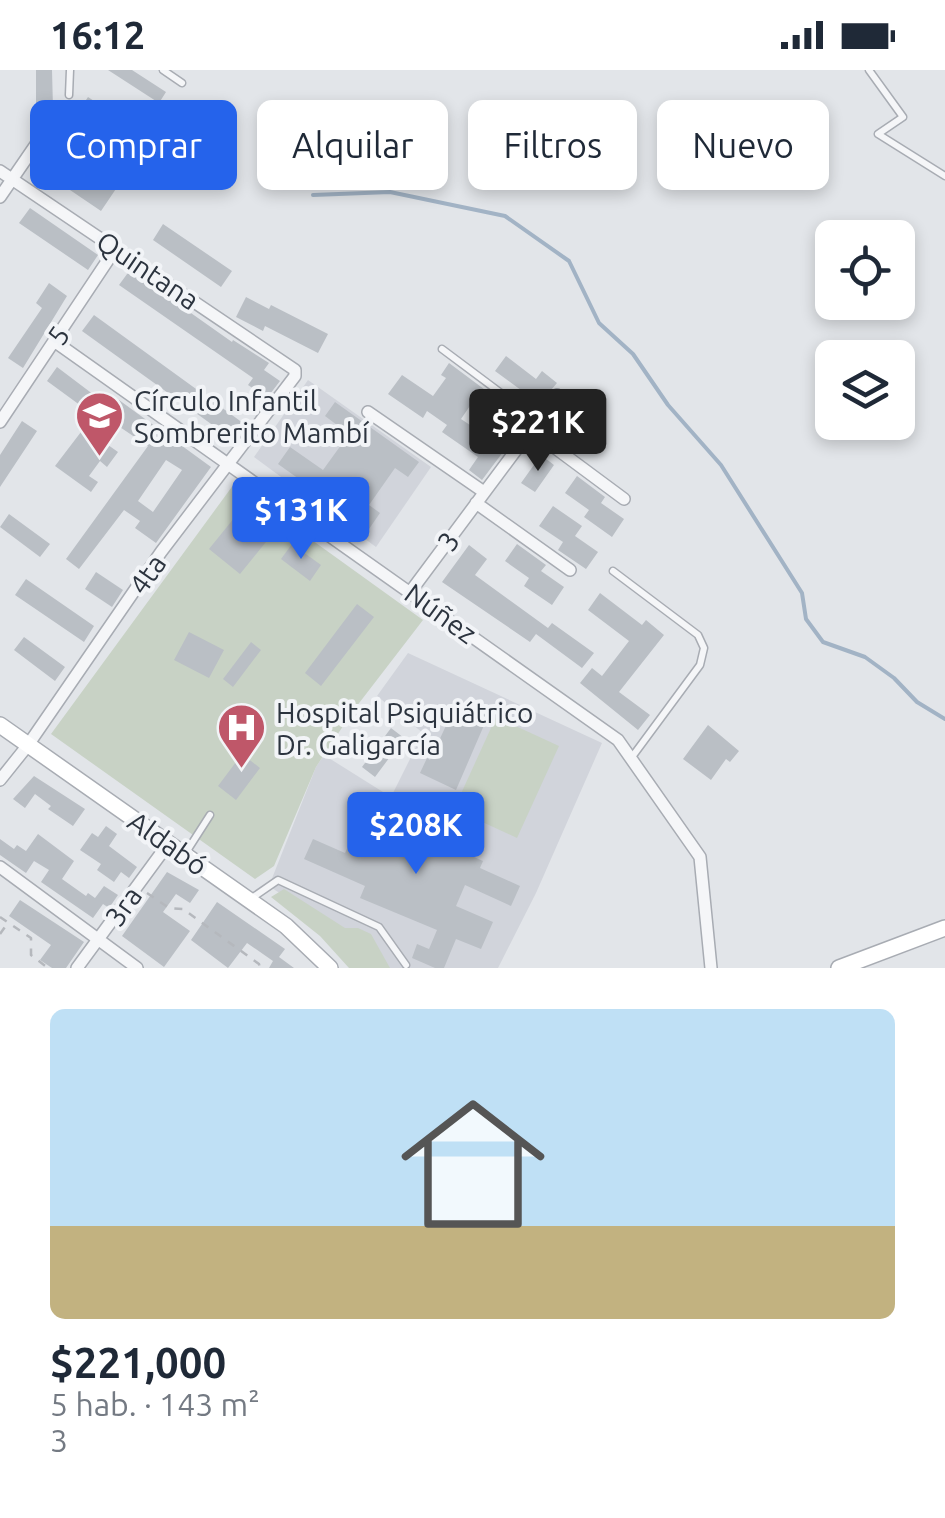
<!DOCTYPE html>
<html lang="es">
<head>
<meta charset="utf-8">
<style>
	:root { --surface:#fff; --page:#f2f2f3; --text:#1f2937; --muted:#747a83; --line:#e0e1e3; --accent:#2563eb }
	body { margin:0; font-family:Ubuntu,sans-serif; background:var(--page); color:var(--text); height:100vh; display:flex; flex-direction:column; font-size:38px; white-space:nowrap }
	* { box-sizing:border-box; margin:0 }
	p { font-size:32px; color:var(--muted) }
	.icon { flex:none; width:55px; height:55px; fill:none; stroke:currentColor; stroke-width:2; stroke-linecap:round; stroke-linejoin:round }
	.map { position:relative; height:898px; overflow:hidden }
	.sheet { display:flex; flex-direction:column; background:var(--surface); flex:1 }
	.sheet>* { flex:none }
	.top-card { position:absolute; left:30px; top:30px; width:885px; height:90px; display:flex; gap:20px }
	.controls { position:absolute; left:815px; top:150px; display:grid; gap:20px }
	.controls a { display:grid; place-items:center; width:100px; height:100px; border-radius:15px; background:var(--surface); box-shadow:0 5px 15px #0003; font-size:50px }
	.price { position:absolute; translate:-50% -85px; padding:0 22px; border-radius:10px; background:var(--accent); color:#fff; font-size:32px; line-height:65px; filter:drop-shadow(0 2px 5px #0008) }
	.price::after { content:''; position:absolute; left:50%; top:60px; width:30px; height:22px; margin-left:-15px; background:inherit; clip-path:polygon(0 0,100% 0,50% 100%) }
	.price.selected { background:#222; color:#fff }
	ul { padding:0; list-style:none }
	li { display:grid; align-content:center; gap:20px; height:530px; padding:0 50px }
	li+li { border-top:2px solid var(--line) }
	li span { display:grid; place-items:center; height:310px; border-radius:15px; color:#555 }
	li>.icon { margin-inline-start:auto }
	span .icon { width:180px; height:180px; fill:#fffc; stroke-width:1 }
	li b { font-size:42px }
	.chip { padding:0 35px; border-radius:15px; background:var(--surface); box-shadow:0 5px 15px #0003; font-size:35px; line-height:90px }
	.chip.selected { background:var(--accent); color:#fff }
	.status { display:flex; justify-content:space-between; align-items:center; height:70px; padding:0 50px; background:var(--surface); direction:ltr }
	.status svg { height:28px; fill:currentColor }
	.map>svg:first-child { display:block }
	.built { fill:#d1d4db }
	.green { fill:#c8d2c5 }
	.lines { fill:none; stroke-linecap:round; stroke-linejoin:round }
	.stream { stroke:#a2b3c5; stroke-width:4 }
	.building { fill:#babfc5; fill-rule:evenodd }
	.lane-casing { stroke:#a8acb3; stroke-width:9 }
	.street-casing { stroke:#a8acb3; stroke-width:14 }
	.secondary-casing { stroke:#a8acb3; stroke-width:18 }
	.path { stroke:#b5b8bd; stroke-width:2.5; stroke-dasharray:8 8; stroke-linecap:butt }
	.lane { stroke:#f5f6f8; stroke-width:6 }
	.street { stroke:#f5f6f8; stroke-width:11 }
	.secondary { stroke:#fff; stroke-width:15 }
	.labels { text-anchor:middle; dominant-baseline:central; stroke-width:8; stroke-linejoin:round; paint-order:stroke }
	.street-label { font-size:28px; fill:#2c343f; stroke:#f2f4f7 }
	.poi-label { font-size:28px; fill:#2c343f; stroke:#f2f4f7; text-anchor:start }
</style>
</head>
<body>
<div class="status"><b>16:12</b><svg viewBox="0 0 49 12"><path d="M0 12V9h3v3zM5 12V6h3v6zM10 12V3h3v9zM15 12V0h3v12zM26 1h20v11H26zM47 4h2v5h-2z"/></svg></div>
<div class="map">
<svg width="945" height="898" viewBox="0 0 945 898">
	<rect width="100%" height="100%" fill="#e2e5e9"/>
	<path class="built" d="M308,310l123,87 -55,80 -122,-90z
		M408,583l194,90 -66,150 -38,75h-119l-8,-14 -102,-68 47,-119 8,-12 67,42 32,-64 -46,-37z"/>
	<path class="green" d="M234,414l189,136 -70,91 -37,56 -42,99 -19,13 -204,-145z
		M496,647l63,29 -42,92 -63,-29z
		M284,819l61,39h13l13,6 19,34h-41l-29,-32 -49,-39z"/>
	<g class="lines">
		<path class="stream" d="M313,125l77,-3 115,24 64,45 30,62 34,31 35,51 53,60 81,128 4,26 17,23 42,15 29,21 23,24 28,17"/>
	</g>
	<path class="building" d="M36,0h16l1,38h-17z
		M108,0h24l34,22 -7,11z
		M88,27l74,49 -8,13 -74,-50z
		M65,67l59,40 -23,34 -31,-21 15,-21 -16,-12 -18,25 -11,-8z
		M30,138l68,47 -10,15 -69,-47z
		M163,154l69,47 -11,16 -68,-47z
		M130,200l102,72 1,-2 36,23 -5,7 16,11 -13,17 -19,-13 5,-7 -134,-93z
		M49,213l18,13 -44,72 -15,-10 34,-50 -6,-5z
		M246,227l23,12 2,-4 57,29 -10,19 -53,-27 -2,5 -27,-14z
		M94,245l149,108 -11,16 -150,-108z
		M506,286l30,23 6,-8 15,12 -22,26 -14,-12 4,-4 -30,-22z
		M449,293l55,41 -3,3 23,17 -42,56 -13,-10 9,-13 -36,-25 5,-7 -20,-14 -4,7 -35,-24 14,-19 31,21 13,-18 -5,-3zM474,330l23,18 -12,17 -24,-16z
		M57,297l41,31 -10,13 -41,-30z
		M119,330l92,67 -55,76 -21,-15 5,-7 -16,-11 -45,59 -13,-10 82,-113 -40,-27zM166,390l16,10 -29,42 -15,-11z
		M335,332l84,60 -11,15 -13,-9 -26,37 11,8 -11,16 -91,-65 12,-17 33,23 26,-36 -24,-18z
		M22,351l15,10 -37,56v-32z
		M84,358l34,24 -11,15 -7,-6 -11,15 9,6 -7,10 -36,-26z
		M541,385l13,10 -19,27 -14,-9z
		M577,406l28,21 -4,6 23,16 -12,18 -28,-20 5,-7 -24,-17z
		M553,436l29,20 -7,10 23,16 -12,17 -28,-19 5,-8 -24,-16z
		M239,442l31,25 -30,37 -31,-25z
		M9,444l41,30 -10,13 -40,-30z
		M292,474l29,21 -11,16 -29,-22z
		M517,474l29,21 -5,6 23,16 -12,18 -28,-19 5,-8 -24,-17z
		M469,475l18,14 -12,16 73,53 4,-5 42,30 -12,15 -46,-34 -6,8 -88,-60z
		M96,502l27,18 -11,17 -27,-18z
		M26,509l68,47 -10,16 -69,-47z
		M600,523l42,32 4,-5 18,15 -45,57 31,23 -12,15 -58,-47 12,-15 10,8 27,-35 -41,-31z
		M357,534l17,13 -53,69 -16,-13z
		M189,562l35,18 -15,28 -35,-18z
		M24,567l41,30 -10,14 -41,-31z
		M251,572l10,8 -28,37 -10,-8z
		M457,632l31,14 -32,74 -36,-17 7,-15 3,2z
		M708,655l31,26 -9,11 -4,-3 -15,21 -28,-21z
		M391,658l13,10 -29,39 -13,-10z
		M242,684l18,14 -24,32 -18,-14z
		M34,706l51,33 -12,17 -25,-17 3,-3 -16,-12 -10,14 -12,-9z
		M363,732l56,25 7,-17 24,11 -10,21 43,19 -3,7 40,18 -9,20 -46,-21 -9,21 37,16 -12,27 -25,-10 -12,29h-9l-23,-10 5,-14 12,5 8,-19 -77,-32 5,-12 -61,-27 9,-20 32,14 13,-27 -5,-2z
		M106,756l11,8 -8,12 28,21 -8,11 -8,-6 -7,10 -17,-12 4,-6 -21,-14 12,-17 6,4z
		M38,764l36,27 -12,18 24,17 2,-3 7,5 9,-12 14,9 -9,13 -6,-4 -10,14 -52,-36 8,-12 -15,-9 -8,12 -26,-18v-16l14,10 3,-4 9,6z
		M167,802l32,18 -9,13 -14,-9 -13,18 27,19 -26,36 -42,-31z
		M20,830l64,42 -18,26h-14l-12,-8 11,-15 -42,-29z
		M217,832l68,47 -6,8 15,11h-25l4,-7 -26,-18 -19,25 -37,-28z"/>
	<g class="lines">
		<defs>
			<path id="lane" d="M163,0l19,13
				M869,0l34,47 -25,17 67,42
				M69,25l1,-25
				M442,279l95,71
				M613,501l85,64 6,13 -4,17 -68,92
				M185,784l25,-39
				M249,830l29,-20 101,47 27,38"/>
			<path id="street" d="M0,101l295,199v6l-134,176 -133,193 -28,35
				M0,127l50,-73
				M54,271l564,399 82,117 11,111
				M368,342l116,80
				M0,352l116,-174
				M531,360l93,69
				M476,433l94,67
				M411,521l146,-196
				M0,797l137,101
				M77,898l91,-124"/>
			<path id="secondary" d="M0,655l286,201 44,42
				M839,898l106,-40"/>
		</defs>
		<use href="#lane" class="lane-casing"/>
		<use href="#street" class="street-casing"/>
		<use href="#secondary" class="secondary-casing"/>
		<path class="path" d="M147,823l22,15 14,1 76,55 1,4
			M0,847l31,21v17l17,13
			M0,864l7,-10"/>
		<use href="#lane" class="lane"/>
		<use href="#street" class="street"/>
		<use href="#secondary" class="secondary"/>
	</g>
	<defs>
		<symbol id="school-pin" viewBox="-11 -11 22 30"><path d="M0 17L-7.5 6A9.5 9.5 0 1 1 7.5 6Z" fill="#bf5769" stroke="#f2f4f7"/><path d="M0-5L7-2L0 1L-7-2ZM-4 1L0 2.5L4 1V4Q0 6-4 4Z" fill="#fff"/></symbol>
		<symbol id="hospital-pin" viewBox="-11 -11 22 30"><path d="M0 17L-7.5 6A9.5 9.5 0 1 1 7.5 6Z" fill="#bf5769" stroke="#f2f4f7"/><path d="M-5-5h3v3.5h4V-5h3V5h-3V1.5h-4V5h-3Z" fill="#fff"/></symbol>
	</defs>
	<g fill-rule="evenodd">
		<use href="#school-pin" x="72" y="318" width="55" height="75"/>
		<use href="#hospital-pin" x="214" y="630" width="55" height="75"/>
	</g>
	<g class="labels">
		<g class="street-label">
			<text transform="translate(148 200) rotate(34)">Quintana</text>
			<text transform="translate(58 265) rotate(-56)">5</text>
			<text transform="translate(448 471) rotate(-54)">3</text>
			<text transform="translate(147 504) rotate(-55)">4ta</text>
			<text transform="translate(441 543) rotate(36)">Núñez</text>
			<text transform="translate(168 773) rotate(35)">Aldabó</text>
			<text transform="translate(123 836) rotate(-54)">3ra</text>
		</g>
		<g class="poi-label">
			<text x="134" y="330">Círculo Infantil<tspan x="134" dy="32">Sombrerito Mambí</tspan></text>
			<text x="276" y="642">Hospital Psiquiátrico<tspan x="276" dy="32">Dr. Galigarcía</tspan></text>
		</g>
	</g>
</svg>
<div class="controls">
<a><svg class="icon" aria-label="locate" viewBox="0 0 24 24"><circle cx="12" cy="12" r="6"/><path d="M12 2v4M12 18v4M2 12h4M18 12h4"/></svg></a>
<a><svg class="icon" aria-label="layers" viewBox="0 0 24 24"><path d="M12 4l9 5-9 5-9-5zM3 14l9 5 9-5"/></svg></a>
</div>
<b class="price selected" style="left:538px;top:404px">$221K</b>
<b class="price" style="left:301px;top:492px">$131K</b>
<b class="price" style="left:416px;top:807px">$208K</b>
<div class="top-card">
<a class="chip selected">Comprar</a>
<a class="chip">Alquilar</a>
<a class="chip">Filtros</a>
<a class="chip">Nuevo</a>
</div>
</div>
<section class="sheet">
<ul>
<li><span style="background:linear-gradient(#bfe0f5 70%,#c2b280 0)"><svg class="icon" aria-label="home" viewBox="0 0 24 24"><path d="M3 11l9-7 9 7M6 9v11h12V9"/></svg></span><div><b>$221,000</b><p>5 hab. · 143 m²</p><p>3</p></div></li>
</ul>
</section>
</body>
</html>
